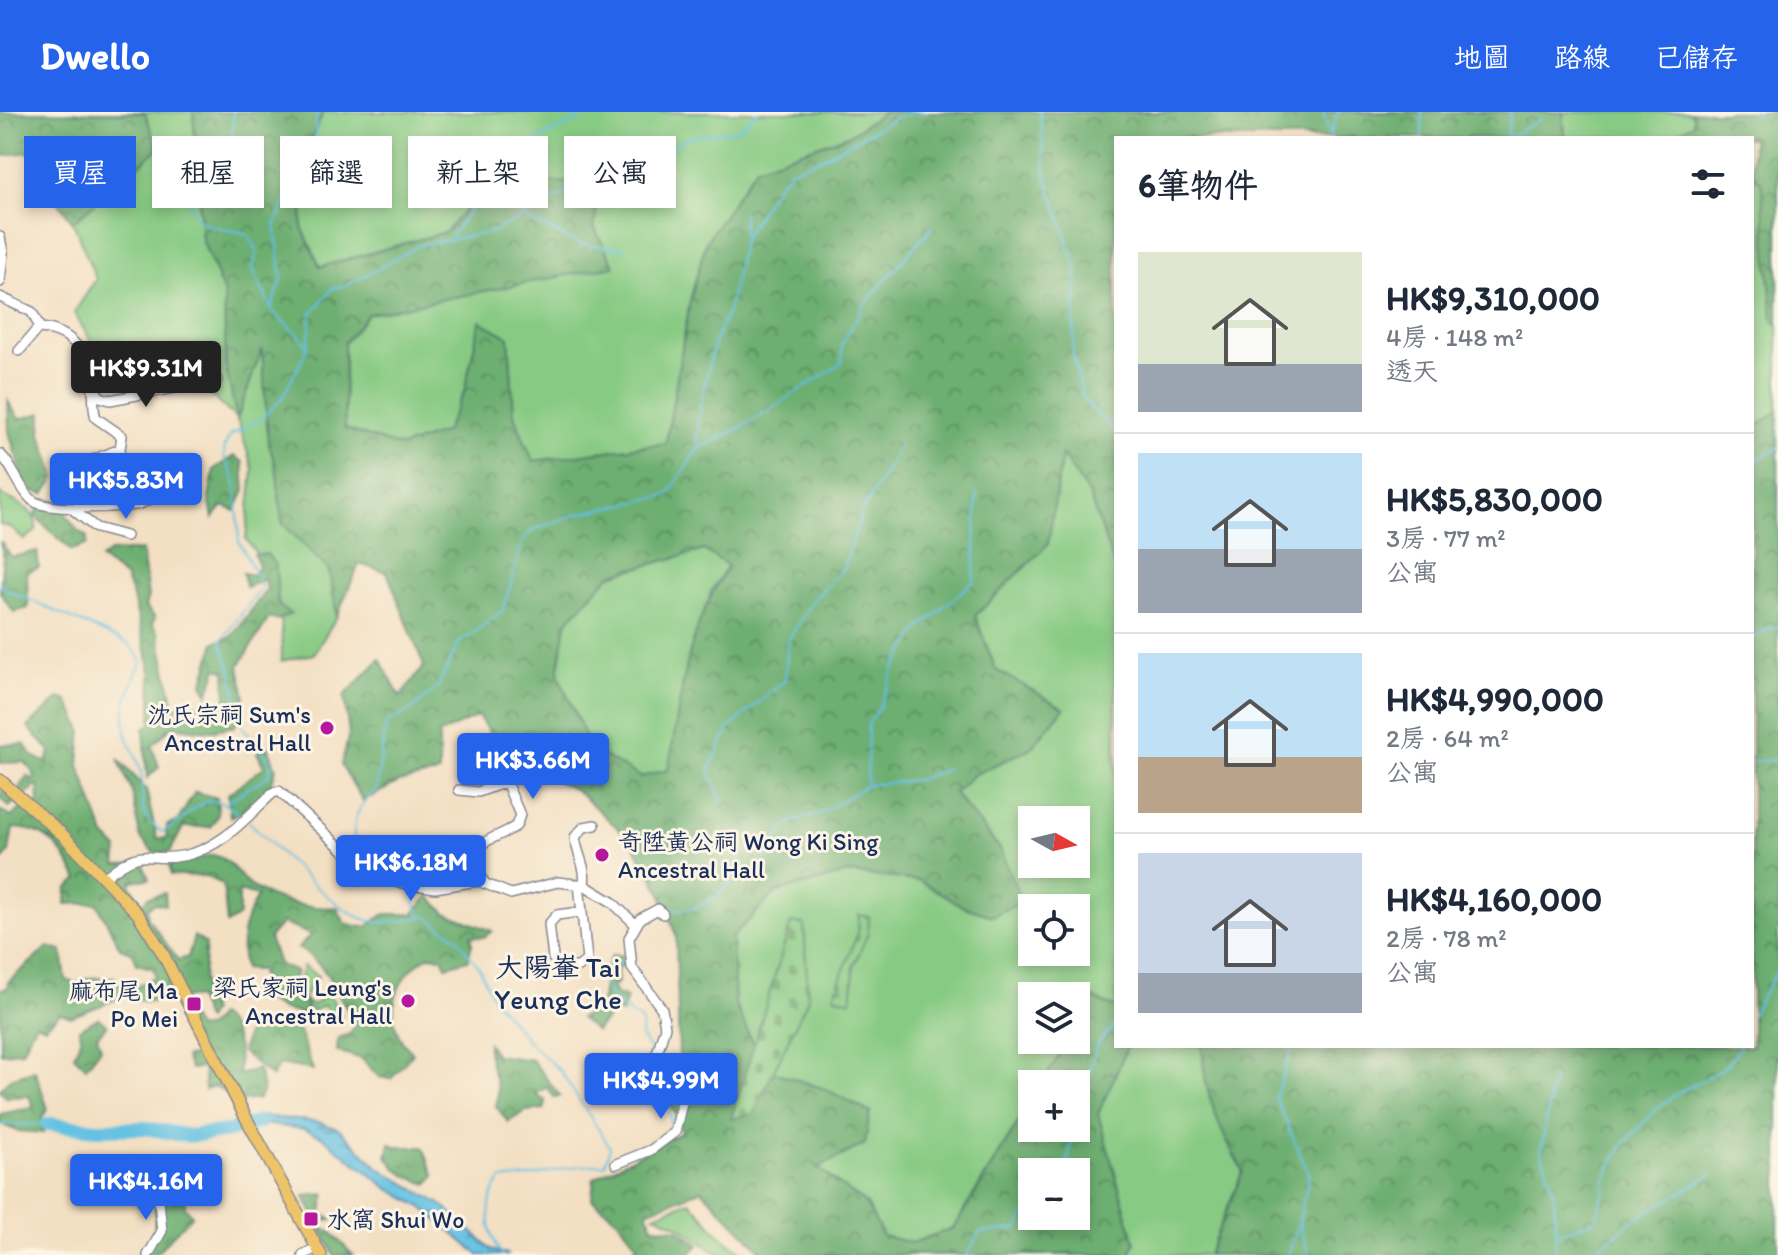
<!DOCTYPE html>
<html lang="zh-TW">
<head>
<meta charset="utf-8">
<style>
	:root { --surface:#fff; --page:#f2f2f3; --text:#1f2937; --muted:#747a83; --line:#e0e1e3; --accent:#2563eb }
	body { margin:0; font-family:Itim,"LXGW WenKai TC",sans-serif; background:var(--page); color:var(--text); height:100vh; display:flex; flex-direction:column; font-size:30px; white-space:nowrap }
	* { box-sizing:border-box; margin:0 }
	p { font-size:26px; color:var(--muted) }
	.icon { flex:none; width:44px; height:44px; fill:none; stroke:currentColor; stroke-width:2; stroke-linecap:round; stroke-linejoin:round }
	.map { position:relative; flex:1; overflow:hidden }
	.details { position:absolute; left:1114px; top:24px; width:640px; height:912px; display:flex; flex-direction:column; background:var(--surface); border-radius:0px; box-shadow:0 4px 12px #0003 }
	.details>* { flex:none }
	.hud { position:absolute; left:24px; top:24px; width:760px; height:72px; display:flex; gap:16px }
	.needle { width:52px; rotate:98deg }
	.controls { position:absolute; left:1018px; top:694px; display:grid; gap:16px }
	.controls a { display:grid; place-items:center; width:72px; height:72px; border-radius:0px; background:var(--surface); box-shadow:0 4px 12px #0003; font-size:40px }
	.price { position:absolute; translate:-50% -68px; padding:0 18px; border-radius:8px; background:var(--accent); color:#fff; font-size:26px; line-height:52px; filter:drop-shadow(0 2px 4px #0008) }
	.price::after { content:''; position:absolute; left:50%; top:48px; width:24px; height:18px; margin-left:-12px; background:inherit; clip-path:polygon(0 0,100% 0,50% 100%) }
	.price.active { background:#222; color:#fff }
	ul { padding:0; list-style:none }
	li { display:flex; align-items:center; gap:24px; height:200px; padding:0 24px }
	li+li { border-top:2px solid var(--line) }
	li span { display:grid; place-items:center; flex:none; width:224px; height:160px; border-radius:0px; color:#555 }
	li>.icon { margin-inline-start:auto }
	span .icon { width:96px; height:96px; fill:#fffc; stroke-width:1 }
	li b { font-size:34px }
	h2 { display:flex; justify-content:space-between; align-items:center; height:96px; padding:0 24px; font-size:34px }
	.tag { padding:0 28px; border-radius:0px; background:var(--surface); box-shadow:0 4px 12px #0003; font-size:28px; line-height:72px }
	.tag.active { background:var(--accent); color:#fff }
	header { display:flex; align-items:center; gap:48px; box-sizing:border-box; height:112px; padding:0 40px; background:var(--accent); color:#fff }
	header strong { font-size:38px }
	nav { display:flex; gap:44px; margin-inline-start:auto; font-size:28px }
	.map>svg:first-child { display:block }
	.grass { fill:#87ca83; stroke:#517c70; stroke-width:2; fill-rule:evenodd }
	.forest { fill:url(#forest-crowns); stroke:#446e68; stroke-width:2; fill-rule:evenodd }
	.cemetery { fill:url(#cemetery-stones); stroke:#517c70; stroke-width:2 }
	.water { fill:url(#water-ripples); stroke:#4078a0; stroke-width:2 }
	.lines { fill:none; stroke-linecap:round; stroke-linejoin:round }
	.stream { stroke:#64c1e2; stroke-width:2 }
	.river { stroke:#64c1e2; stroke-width:14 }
	.minor-casing { stroke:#878790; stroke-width:12 }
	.major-casing { stroke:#878790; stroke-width:14 }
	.minor { stroke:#fff; stroke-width:9 }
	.major { stroke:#eec469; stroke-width:11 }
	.poi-dot { fill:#b5179e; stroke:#fcf5e5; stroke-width:3 }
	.labels { text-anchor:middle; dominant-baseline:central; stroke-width:6; stroke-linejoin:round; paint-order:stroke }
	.poi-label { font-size:24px; fill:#1b2f5e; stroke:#fcf5e5; text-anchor:end }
	.quarter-label { font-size:28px; fill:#1b2f5e; stroke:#fcf5e5 }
</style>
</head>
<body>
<header>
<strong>Dwello</strong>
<nav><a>地圖</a><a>路線</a><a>已儲存</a></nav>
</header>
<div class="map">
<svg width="1778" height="1143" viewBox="0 0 1778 1143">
	<defs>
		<pattern id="forest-crowns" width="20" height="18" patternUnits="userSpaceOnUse" patternTransform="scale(2)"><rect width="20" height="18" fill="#6dae71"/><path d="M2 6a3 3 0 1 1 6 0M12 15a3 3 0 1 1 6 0" fill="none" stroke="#598e60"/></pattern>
		<pattern id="cemetery-stones" width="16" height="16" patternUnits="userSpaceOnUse" patternTransform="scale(2)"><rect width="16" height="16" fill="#87ca83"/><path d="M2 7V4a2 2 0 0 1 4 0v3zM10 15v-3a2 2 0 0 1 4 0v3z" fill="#6ea46e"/></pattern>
		<pattern id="water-ripples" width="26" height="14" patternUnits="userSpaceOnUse" patternTransform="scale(2)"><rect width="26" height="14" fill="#64c1e2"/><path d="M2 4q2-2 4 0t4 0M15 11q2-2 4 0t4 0" fill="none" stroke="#529dba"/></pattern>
	</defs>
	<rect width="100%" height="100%" fill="#fcf5e5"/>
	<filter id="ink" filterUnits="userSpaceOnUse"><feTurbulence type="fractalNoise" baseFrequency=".0125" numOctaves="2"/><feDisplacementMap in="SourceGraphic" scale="16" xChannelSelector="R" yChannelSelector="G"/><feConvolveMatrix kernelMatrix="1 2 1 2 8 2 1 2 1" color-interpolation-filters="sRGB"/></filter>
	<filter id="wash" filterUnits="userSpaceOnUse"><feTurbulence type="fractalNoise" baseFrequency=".006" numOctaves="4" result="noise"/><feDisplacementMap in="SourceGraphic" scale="32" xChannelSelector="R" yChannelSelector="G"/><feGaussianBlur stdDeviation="1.8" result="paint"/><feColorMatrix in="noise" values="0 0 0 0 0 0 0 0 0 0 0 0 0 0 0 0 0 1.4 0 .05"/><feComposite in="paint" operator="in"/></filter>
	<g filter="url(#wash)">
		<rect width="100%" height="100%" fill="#f3dfc2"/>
		<path class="grass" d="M92,0h101l9,127 22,55 2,76 12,47 24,-71 6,94 9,32 5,50 47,48 8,46 -23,38 -33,7c3,-58 -1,-74 -35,-122l7,-70 -16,-50 -69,-62 -56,18 -38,-62 22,-34 -23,-57 85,-73z
			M323,0h562l-36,23 -93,32 -50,75 -16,59 -24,142 -133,18 -19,-46 -5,-78 -29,-15 -16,70 -19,40 -44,15 -56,-18 -1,-86 24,-29 246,-49 -21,-38 -103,-46 -44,51 -126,35 -18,-40 3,-72z
			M1563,0h125l5,3v9l-16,9 4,5h-116z
			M1752,63l9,6 12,138 5,7v85l-23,16 -3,-32z
			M1062,341l27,42 27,75v438l-23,-10 -17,28v-30h-44v44h36l-26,44h-10v16l-79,128 -41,15 -29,-7 -17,-32 -50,-37 9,-78 -61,-20 -29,-65 -3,-67 44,-45 73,-19 71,8 44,26 36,-58 -46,-56 19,-18 58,-27 33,-40 -68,-38 -21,-54 73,-72zM1032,708h44v44h-44zM1032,796h44v44h-44z
			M0,382c16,8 39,16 36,37l-12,9 -14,-13 -10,-2z
			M704,438l24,15 -17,26 -43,179 -27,7 -50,-28 -33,-74 8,-52 44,-48z
			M303,854l15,10 -17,26 12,3 15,-11 14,21 -8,5 -10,-15 -11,6 -19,-8z
			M1128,934h74c2,47 17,84 41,125l-35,84h-79l6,-12 -38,-129z
			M690,1089l31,35 25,19h-26l-44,-31 -21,-9z"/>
		<path class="forest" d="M0,0l145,1 13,36 -85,73 -30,-40 -14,-30 -29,4z
			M193,0h130l-18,43 -3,72 18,40 126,-35 44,-51 111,2 -7,44 20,39 -246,48 -24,29 1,86 56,18 44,-15 19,-40 16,-71 29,16 5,78 19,46 133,-18 24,-142 16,-59 50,-75 93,-32 36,-23h678l2,26h-449v432l-27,-75 -27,-40 -14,89 -73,72 21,54 68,38 -33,40 -58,27 -19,18 46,56 22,53 -30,14 -28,-9 -44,-26 -71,-8 -73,19 -44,45 3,67 29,65 61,20 45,23 -5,32 -48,24 49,36 17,32 29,7 42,-15 78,-128v28h44v-44h-34l26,-44h8v-14l17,-28 23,10v38h12l-30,68 37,129 -6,12h-364l-63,-65 -55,21 6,16 25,2 21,16 -10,10h-60l8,-10 -20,-26 -25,-20 2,-21 88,-46 -21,-51 18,-23 -3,-122 -16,-45 -29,-51 -55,-50 -72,-35 -26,-39 -39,18v39l-40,9 -36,19 -22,-36 8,-31 -5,-38 36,-37 20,38 24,-31 -37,-94 -28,-8 -22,52 -8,-46 -47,-47 -5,-51 -9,-32 -6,-91 -25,70 -11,-49 -2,-76 -22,-55zM704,438l24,16c-45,69 -45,126 -60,204l-27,7 -50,-28 -33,-74 8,-52 44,-48zM1032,1060h44v44h-44z
			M1688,0h90v214l-5,-6 -12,-138 -9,-7v-37h-71l-4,-5 16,-9v-9z
			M1752,283l4,32 22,-16v844h-570l35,-84c-24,-41 -39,-77 -41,-125h550z
			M8,289l11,18 23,-6 -1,21 15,43 -12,17 -18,-5 -17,-57z
			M234,344l9,6 2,29 -10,20 -12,-5 -10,12 -4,-20 5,-29z
			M43,387l14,2 20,29 10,7v8l-16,5 -36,-34z
			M0,429l12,16 25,-6 2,16 -12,5 1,36 -14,4 -14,-20 3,-36z
			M142,438l6,47 -3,9 10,12 -3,6 6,8 16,74 52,-2 -1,-34 -8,-2 -9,26 -5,-11 12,-41 17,-6 35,-47 -2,-10 -19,8 -3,-14 10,2 6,-9 -5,-11 13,-1 9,12 2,39 12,9 -12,6 -9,-2 -30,48 6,31 -10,29 -27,5 -36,-5 -20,20 7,21 -12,11 -3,-50 7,-4v-53l-19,-77 -7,-17 -24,-18 9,-7z
			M59,586l9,3 14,29 -3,35 26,71 13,13 -2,16 27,-1 6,15 -18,2v5l12,18 5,-7 17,-4 1,12 -11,-2 -8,5 1,10 30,42 10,-3 6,-21 12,8 -3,36 8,32 -5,8 -9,-22c-30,-4 -39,10 -70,-1l6,-9 22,-11 -1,-8 -17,-5 -4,-11 -13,-5 -23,-45 -31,1 1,-15 11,-10c-17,-30 -28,-50 -65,-51l-4,24 -9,11v-53l11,7 11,-9h13l4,-7 -1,-16 -29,22 -9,-10 4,-10 13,4 10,-15 5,4 3,-5 -10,-13 -25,1v-18l24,-1 9,12 14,7 3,-12 -22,-24z
			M268,634l8,23 -7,22c-15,8 -22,21 -39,26l-2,-23 36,-27 -7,-15z
			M118,647l28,30 11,50 9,-1 1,-13 10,-3 18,-30 22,6 1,17 -7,12h-28l-13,25 -16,1 -14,-16 -8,-46z
			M213,743c21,5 22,20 38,31 22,15 60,24 86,21l8,17 21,3 19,-13h28l16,-18 17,17 46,18 -8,6 -13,-1 1,8 -4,16 -22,6 -4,-9 -13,-1c-37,19 -49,70 -16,97l-22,26 -12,-2 -17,-18 -25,-8 1,-13 12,-4 6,-10c-20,-29 -24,-56 -58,-76l13,-13 -29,-12 -13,15 9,26 18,8 -6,17 17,12 -1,13 -23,-4 -18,-10 -5,-30 -16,-1c-6,-28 0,-48 13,-73l-18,-5v25l-12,8 -4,-40 -19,-8 -33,-1 -2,-10z
			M48,835l14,4 4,29 13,4 8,-6 27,-1 10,12 -4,9 -49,19 -11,-4 -15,14 -9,-4 -14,28 -21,2 -1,-63 7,-2 1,-6z
			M612,843h11l5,8 -11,5 1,15 -6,4 5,8 10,3 -5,16 -9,-3 -17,20 -16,-13 20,-10c5,-18 3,-38 12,-53z
			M218,904c21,12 22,38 20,59l20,-6 5,20 -4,10 -19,2 -26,-15 -9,4 -2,-22 -13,1 -5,-12 10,-1 -4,-16 -14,-22 12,-1 9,12 10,-2z
			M98,906l9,7 -10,11 4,12 -15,19 -12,-12 7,-17 -2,-9z
			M249,914h48l16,44 -34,-6 -7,13 -30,-25z
			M488,931l8,12 36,5 28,36 -6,1 -7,-10 -11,7 9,6 -1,9 -18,2 -18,11 -12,-16c7,-24 -10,-39 -8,-63z
			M35,958l13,39 -6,8 2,16 -26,-2 -18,-7v-10l34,-7 -5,-11 -23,1 -6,-7 10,-12z
			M390,1031l7,4h26l12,29 -7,8c-19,-6 -30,-10 -41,-28z
			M325,1082l-3,19 10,7 -10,1 2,9h5l24,25h-19l-30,-59z
			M169,1084l17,5 -1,6 7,8 -34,36 -18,4 14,-19 1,-32z"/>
		<path class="cemetery" d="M859,803l10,2 -1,16 -13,30 -4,38 -17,-5 24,-64z
			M791,811l13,1 4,75 -55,115 -22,5z"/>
		<path class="water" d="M260,1004l58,6 21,7 40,39 65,38 48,44 17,5h-30l-59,-49 -31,-17 -68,-53 -17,-7 -48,-6 -1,-4z"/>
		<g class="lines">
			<path class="stream" d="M233,0c2,38 -18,56 -48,76 11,45 23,35 62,46l10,15 -4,21 18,38
				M1040,0l6,64 31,92 -4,86 10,45 33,34
				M1323,0l8,26
				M1422,0v26
				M1752,3l6,-3
				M1331,21l7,-21
				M1507,26l3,-26
				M1508,26l33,-19
				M743,100v23
				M525,106l55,26 44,5
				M451,124l65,-86 64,-31
				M308,233l3,-30 22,-27 15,-3 72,-40 73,-13 116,-61 25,3 52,-36 52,-8 19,-18
				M697,337l1,-32 16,-74 15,-34 14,-70 33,-52 15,-17 31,-12 79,-43 26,-3
				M1752,350l26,-14
				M0,471l5,6 124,55 13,17c-9,20 -20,42 -17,65 1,16 14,31 16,47 5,29 -8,38 21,59 36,-18 41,-51 82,-14
				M1752,528l15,-11 11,-2
				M1752,650l26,-3
				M867,673l50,-5 31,-11
				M227,690l42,-27 2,-14 -28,-34 -11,-55 -11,-31 41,-54 -23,-46 -3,-58 -11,-23 -1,-13 7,-12 28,-15 22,-20 25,-48 1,-6c-10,-16 -25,-22 -36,-37l11,-30 -7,-54 40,-86 2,-27
				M722,691l-13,-33 20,-42 56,-48 3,-39 24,-40 31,-32 20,-59 37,-64
				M249,710c27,25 82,86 115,97 19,7 43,1 62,-3l30,21 22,29 17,35 34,41 32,30 49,75 -5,18c-36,-3 -68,15 -103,14 -18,20 -16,54 0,76
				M403,768l-12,-32 -36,-6c-4,-21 4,-39 21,-51l10,-67 28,-16 24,-21 20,-43 45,-33 19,-68 9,-12 42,-16 95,-20 29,-45 50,-26 95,-61 -1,-18 24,-41 67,-77
				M410,776l9,27
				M665,798l27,-1 26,-13 18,-19 24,-9 27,-45 34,-10 46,-28 1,-61 11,-16 15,-39 25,-40 55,-48 3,-88
				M628,845l-23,15c-6,24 21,37 37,50l-1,14 15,24
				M1752,902l26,-45
				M1293,934l-18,51 34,78 -10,47 10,33
				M663,960l8,49 -2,11
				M1553,966l-12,74 12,36 3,46
				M1076,1003l21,-70 19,-21
				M0,1013l48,-1
				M632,1041l29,-15
				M1058,1060l10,-12 6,-32
				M967,1143l12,-22 39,-4 14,-26
				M1288,1143l11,-32
				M1554,1143l2,-21 39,-14c11,-21 9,-44 18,-59 11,-20 33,-42 49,-57 25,-22 65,-27 78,-58
				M1581,1143l11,-3 48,-36 73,-42"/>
			<path class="river" d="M48,1012l49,5 49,-1 43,8 39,-5 32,-9"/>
		</g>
	</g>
	<g filter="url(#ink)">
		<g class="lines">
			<defs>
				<path id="minor" d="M0,125l3,16 -3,29
					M0,185l32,15 8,16c34,3 46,25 52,57 3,11 0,22 4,33l26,18 -2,13 -32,13 -10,19 1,10 18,14
					M19,239l20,-24
					M93,275l7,10 10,3 107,-20
					M0,342c14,13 18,33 32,46 13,12 84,7 104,5 6,-1 11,-5 17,-7
					M71,396l25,20 30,8
					M459,678l19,2 28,-10 14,33 -4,11c-18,12 -40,14 -48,36l17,21
					M105,765c43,-35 40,-12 82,-22 37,-9 59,-38 86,-62l6,-2 72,66 39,24 45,7 43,-7 33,13 47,-12 26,3 28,17 23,22
					M579,772l8,76 -8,7h-18l-8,-9 -4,-34 8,-9 23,-3
					M584,773c3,-18 -7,-30 -9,-48l9,-10 11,-2
					M616,1052l35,-14 24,-18 9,-37 -27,-42 8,-26 -3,-18 -30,-41 -3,-30 11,-19 18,-10 5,5
					M148,1143l14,-24 -4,-39
					M303,1143l13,-7"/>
				<path id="major" d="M0,668l62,54 76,80 24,38 84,166 75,137"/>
			</defs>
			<use href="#minor" class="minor-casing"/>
			<use href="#major" class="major-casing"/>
			<use href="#minor" class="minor"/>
			<use href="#major" class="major"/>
		</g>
	</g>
	<g class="poi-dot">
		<circle cx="327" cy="616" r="8"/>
		<circle cx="602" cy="743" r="8"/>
		<circle cx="408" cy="889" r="8"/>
		<rect x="186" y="884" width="16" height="16" rx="4"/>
		<rect x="303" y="1099" width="16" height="16" rx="4"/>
	</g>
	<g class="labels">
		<g class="poi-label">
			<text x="311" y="602">沈氏宗祠 Sum's<tspan x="311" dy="28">Ancestral Hall</tspan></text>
			<text x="618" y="729" text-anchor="start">奇陞黃公祠 Wong Ki Sing<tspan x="618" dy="28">Ancestral Hall</tspan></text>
			<text x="392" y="875">梁氏家祠 Leung's<tspan x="392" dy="28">Ancestral Hall</tspan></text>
			<text x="178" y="878">麻布尾 Ma<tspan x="178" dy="28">Po Mei</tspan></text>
			<text x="327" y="1107" text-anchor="start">水窩 Shui Wo</text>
		</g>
		<g class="quarter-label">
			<text x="558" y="855">大陽輋 Tai<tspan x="558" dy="32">Yeung Che</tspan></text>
		</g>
	</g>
</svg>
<div class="controls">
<a><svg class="needle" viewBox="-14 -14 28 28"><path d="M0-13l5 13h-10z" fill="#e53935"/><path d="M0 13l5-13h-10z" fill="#747a83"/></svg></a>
<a><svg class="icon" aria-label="locate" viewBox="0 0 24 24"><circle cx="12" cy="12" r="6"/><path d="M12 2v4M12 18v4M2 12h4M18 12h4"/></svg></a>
<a><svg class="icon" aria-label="layers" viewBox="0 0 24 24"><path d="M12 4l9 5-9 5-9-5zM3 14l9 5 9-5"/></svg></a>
<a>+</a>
<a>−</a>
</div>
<b class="price active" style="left:146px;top:297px">HK$9.31M</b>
<b class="price" style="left:126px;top:409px">HK$5.83M</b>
<b class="price" style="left:533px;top:689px">HK$3.66M</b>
<b class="price" style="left:411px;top:791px">HK$6.18M</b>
<b class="price" style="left:661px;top:1009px">HK$4.99M</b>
<b class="price" style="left:146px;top:1110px">HK$4.16M</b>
<div class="hud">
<a class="tag active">買屋</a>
<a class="tag">租屋</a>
<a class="tag">篩選</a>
<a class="tag">新上架</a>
<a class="tag">公寓</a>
</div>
<section class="details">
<h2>6筆物件<svg class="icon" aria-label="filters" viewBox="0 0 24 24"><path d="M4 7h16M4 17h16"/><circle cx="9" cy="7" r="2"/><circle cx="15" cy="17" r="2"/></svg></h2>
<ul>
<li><span style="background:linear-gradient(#dfe7d0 70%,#9aa5b1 0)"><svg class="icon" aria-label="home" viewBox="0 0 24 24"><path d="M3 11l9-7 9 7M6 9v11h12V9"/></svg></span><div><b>HK$9,310,000</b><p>4房 · 148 m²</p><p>透天</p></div></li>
<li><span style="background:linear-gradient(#bfe0f5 60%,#9aa5b1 0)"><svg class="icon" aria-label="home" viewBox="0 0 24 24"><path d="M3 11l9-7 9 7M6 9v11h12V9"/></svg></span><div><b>HK$5,830,000</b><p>3房 · 77 m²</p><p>公寓</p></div></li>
<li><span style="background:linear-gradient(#bfe0f5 65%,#b9a48a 0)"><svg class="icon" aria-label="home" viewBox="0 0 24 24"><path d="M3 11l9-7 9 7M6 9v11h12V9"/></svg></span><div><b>HK$4,990,000</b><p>2房 · 64 m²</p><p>公寓</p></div></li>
<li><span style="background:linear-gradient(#c9d6e8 75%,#9aa5b1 0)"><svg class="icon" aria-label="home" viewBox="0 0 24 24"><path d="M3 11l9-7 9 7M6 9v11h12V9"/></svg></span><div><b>HK$4,160,000</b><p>2房 · 78 m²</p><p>公寓</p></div></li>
</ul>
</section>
</div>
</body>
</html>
